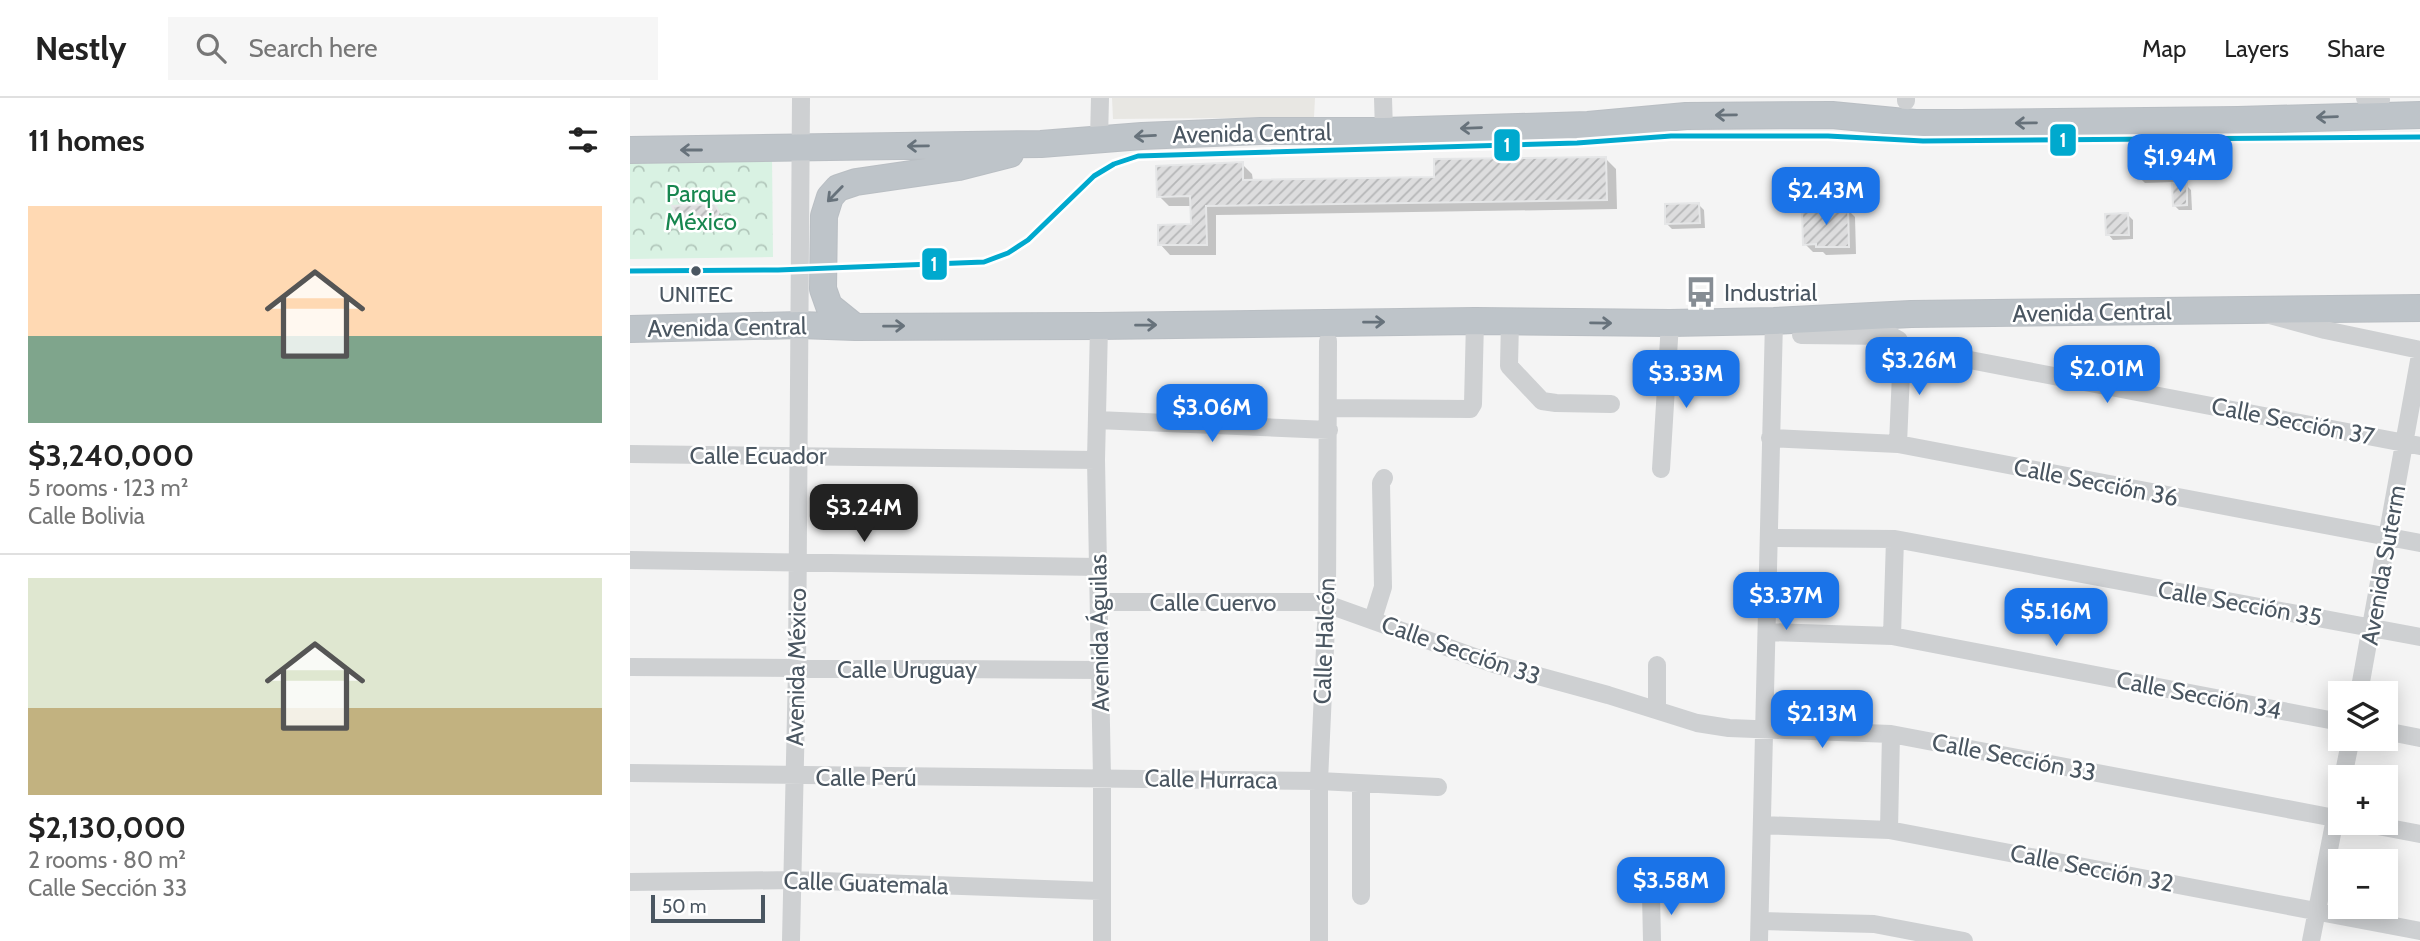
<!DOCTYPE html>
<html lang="en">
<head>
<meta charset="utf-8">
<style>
	:root { --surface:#fff; --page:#f6f6f6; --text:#222; --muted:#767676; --line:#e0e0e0; --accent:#1a73e8 }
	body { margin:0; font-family:Cabin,sans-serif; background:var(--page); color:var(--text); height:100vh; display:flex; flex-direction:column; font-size:26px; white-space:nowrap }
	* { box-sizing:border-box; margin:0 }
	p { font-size:23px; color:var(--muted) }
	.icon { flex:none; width:38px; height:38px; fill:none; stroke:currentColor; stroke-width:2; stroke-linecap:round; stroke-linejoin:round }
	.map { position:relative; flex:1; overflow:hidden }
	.sheet { display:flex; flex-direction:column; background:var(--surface); width:630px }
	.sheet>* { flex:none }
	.tools { position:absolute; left:1698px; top:583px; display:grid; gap:14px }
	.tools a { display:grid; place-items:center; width:70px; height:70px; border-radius:0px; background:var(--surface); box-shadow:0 4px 18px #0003; font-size:35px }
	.scale { position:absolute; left:21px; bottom:18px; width:114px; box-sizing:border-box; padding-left:7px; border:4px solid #4a5661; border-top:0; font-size:19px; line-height:24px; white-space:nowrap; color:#4a5661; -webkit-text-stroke:5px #fff; paint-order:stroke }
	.price { position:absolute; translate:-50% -60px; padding:0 16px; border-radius:14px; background:var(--accent); color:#fff; font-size:23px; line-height:46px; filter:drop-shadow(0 2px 4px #0008) }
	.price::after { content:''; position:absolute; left:50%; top:42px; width:21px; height:16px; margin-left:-10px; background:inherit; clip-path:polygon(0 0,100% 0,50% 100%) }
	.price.on { background:#222; color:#fff }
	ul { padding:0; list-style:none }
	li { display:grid; align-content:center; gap:14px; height:371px; padding:0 28px }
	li+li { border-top:2px solid var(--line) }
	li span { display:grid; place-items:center; height:217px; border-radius:0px; color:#555 }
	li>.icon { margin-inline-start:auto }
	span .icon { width:126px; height:126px; fill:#fffc; stroke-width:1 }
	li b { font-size:30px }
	h2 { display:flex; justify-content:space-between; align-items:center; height:84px; padding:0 28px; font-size:30px }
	header { display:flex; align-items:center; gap:42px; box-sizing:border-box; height:98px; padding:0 35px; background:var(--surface); border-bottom:2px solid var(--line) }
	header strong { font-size:33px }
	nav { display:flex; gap:38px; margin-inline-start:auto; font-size:24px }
	.search { width:490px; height:63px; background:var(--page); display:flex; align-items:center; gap:18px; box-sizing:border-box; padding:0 24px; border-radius:0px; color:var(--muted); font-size:26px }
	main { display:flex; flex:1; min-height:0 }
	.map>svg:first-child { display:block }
	.commercial { fill:#e8e7e3 }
	.forest { fill:url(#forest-crowns) }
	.shadow { fill:#0003 }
	.building { fill:url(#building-hatch); stroke:#e5e6e7; stroke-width:2 }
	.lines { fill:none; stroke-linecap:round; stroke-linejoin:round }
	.highway-casing { stroke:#b9bec3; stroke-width:28 }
	.minor { stroke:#ced0d2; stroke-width:18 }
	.highway { stroke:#bec4c9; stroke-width:26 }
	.bus-1-casing { stroke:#fff; stroke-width:10 }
	.bus-1 { stroke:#00a9ce; stroke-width:5 }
	.oneway { stroke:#67727b }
	.bus-dot { fill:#4a5661; stroke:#fff; stroke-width:2.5 }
	.labels { text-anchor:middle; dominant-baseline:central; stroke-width:5; stroke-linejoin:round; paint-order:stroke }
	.bus-label { font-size:22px; fill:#4a5661; stroke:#fff }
	.street-label { font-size:24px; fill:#4a5661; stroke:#fff }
	.park-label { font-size:24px; fill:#17864f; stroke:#fff }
	.poi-label { font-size:24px; fill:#4a5661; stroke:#fff; text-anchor:start }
	.line-badge { stroke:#fff; stroke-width:2.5 }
	.badge-label { font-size:19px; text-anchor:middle; font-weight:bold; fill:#fff }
</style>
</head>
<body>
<header>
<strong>Nestly</strong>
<div class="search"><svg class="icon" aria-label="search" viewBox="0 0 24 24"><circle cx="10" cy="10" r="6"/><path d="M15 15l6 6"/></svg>Search here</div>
<nav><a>Map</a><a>Layers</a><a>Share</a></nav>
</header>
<main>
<section class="sheet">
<h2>11 homes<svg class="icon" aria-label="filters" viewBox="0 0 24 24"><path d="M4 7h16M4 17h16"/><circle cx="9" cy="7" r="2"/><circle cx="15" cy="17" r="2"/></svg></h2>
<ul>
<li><span style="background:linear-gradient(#ffd9b3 60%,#7fa58c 0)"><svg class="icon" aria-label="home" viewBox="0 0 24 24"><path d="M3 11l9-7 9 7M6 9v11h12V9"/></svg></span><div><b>$3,240,000</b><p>5 rooms · 123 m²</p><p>Calle Bolivia</p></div></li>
<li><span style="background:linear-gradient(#dfe7d0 60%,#c2b280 0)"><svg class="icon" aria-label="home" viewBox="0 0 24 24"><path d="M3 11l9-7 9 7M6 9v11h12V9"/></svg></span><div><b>$2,130,000</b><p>2 rooms · 80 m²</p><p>Calle Sección 33</p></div></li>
</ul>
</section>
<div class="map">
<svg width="1790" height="843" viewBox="0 0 1790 843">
	<defs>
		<pattern id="forest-crowns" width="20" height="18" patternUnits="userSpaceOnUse" patternTransform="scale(1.75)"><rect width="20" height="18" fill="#d9f2e3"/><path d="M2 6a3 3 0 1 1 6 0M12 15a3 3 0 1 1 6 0" fill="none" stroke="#b2c7bb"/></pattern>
		<pattern id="building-hatch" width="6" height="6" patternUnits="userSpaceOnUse" patternTransform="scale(1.75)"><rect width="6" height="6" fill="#ddddde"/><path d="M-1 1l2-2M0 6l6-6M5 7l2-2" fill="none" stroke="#b5b6b7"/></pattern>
	</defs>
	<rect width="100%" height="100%" fill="#f4f4f4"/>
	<path class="commercial" d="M482,0h203l-1,19 -201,2z"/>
	<path class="forest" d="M142,57l1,102 -143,2v-102z"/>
	<path class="shadow" d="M975,60l11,11 1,40 -401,6v40h-46l-10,-11 33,-19 -1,-19h-23l-10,-10 83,-32 10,10 1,7 183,-2z
		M1544,70l5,5 1,12h6l5,5 1,20h-13l-5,-5v-23l-29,1 -5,-5z
		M84,107l12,16 -4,8 -34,-2 -9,-9z
		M1069,107l5,5 1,18 -33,1 -5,-5z
		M1217,111l8,8 1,37 -30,1 -3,-3h-10l-8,-8z
		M1498,117l5,5v19l-20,1 -5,-6z"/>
	<path class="building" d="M976,59l1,43 -401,6 1,39h-49v-20l33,-1 -1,-28 -33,1 -1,-31 87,-4v18l191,-3v-18z
		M1545,68v12l-37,1v-12z
		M1542,85h15v22l-14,1z
		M1069,105l1,20 -35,1v-20z
		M85,106l4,8 -5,10 -36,-3 -6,-13z
		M1218,109l1,40h-33v-3l-13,1 -1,-37z
		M1498,115l1,22h-23l-1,-21z"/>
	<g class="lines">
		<defs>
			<path id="highway" d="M0,52l411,-6 101,-8 118,-5h124l204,-6 98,-9 146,-1 83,8h45l278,-3 182,-5
				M225,229l-26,-21 -6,-17 1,-73 6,-19 8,-9 18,-6 103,-15 51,-13
				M0,231l170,-4 55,2 244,-1 376,-5 195,2 104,-2 137,-7 509,-6"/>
		</defs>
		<use href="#highway" class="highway-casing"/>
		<path class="minor" d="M753,0l1,33
			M1735,0l16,2
			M1276,3v-3
			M469,41l1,-41
			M1640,217l55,15 95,20
			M880,223l-1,45 33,35 14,2 55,1
			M469,228l-3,134 6,318v163
			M1171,237l91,1 7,4 3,9 26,3 492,94
			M699,310l141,1 3,-5 2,-83
			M467,322l232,10
			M1140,340l128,6 522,99
			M1268,346l4,-95
			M0,356l466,6
			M1031,371l9,-146
			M1139,440l126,1 525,98
			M0,462l468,7
			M469,504h222l173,62 114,31 89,28 32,5 162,6 449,85
			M743,521l10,-32 -2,-104 3,-5
			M1137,534l125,4 448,86
			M1262,538l3,-97
			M1027,567v45
			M0,569l470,3
			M1729,595l61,-338
			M1755,633l35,7
			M0,675l689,8 119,6
			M1713,679l8,-39
			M1727,724l63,12
			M1132,727l127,5 531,101
			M1259,732l2,-96
			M0,784l164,-2 307,11
			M1021,796l1,47
			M731,798v-112
			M1130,823l114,3 90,17
			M161,843l6,-273 4,-570
			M689,843v-160l8,-178 1,-262
			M1129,843l15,-620
			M1681,843l29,-148"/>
		<use href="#highway" class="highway"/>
		<defs>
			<path id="bus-1" d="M0,173l148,-1 206,-8 24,-9 20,-13 66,-64 20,-12 24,-8 439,-13 94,-7h157l95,5 497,-4"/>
		</defs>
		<use href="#bus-1" class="bus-1-casing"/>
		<use href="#bus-1" class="bus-1"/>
	</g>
	<defs><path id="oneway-shaft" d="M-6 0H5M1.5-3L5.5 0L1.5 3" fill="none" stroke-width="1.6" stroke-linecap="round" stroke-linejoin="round" transform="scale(1.75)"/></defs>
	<g class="oneway">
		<use href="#oneway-shaft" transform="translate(1096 17) rotate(179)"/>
		<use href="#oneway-shaft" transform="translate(1697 19) rotate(178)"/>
		<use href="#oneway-shaft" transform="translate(1396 25) rotate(179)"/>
		<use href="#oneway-shaft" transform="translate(841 30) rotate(178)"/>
		<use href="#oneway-shaft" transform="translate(515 38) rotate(177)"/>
		<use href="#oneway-shaft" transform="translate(288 48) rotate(179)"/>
		<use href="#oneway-shaft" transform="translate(61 52) rotate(180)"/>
		<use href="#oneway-shaft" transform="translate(205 96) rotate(134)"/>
		<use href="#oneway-shaft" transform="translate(744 224) rotate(-1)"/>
		<use href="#oneway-shaft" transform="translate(971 225) rotate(1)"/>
		<use href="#oneway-shaft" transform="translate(516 227) rotate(-1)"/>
		<use href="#oneway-shaft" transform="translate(264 228) rotate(-1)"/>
	</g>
	<defs>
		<symbol id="bus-bare" viewBox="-9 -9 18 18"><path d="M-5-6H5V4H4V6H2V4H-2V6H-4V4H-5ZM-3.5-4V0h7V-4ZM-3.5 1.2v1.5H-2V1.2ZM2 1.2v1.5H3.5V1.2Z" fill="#868d94" stroke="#fff" stroke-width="2.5" paint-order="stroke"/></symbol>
	</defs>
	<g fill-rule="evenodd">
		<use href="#bus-bare" x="1049" y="172" width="44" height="44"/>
	</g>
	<circle class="bus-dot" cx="66" cy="173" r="6"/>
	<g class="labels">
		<g class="bus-label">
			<text x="66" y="196">UNITEC</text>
		</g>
		<g class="street-label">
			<text transform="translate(622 35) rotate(-1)">Avenida Central</text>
			<text transform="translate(1462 214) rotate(-1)">Avenida Central</text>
			<text transform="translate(97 229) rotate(-1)">Avenida Central</text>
			<text transform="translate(1663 323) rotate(11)">Calle Sección 37</text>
			<text x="128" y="357">Calle Ecuador</text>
			<text transform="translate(1466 384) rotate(11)">Calle Sección 36</text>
			<text transform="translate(1753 467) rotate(-80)">Avenida Suterm</text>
			<text x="583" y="504">Calle Cuervo</text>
			<text transform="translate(1610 505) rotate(10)">Calle Sección 35</text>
			<text transform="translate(469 535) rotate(-91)">Avenida Águilas</text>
			<text transform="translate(694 543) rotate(-88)">Calle Halcón</text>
			<text transform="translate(831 552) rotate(19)">Calle Sección 33</text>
			<text transform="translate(166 569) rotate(-89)">Avenida México</text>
			<text x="277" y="571">Calle Uruguay</text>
			<text transform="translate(1569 597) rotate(11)">Calle Sección 34</text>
			<text transform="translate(1384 659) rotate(11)">Calle Sección 33</text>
			<text x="236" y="679">Calle Perú</text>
			<text transform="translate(581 681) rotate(1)">Calle Hurraca</text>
			<text transform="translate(1462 770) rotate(11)">Calle Sección 32</text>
			<text transform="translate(236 785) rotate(2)">Calle Guatemala</text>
		</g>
		<g class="park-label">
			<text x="71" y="95">Parque<tspan x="71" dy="28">México</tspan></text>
		</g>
		<g class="poi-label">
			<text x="1094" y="194">Industrial</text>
		</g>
	</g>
	<g class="line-badge">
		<rect x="1419" y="25" width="28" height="34" rx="7" fill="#00a9ce"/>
		<rect x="863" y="30" width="28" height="34" rx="7" fill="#00a9ce"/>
		<rect x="291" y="149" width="27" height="34" rx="7" fill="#00a9ce"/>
	</g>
	<g class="badge-label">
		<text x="1433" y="49">1</text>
		<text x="877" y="54">1</text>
		<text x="304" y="173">1</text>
	</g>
</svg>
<div class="tools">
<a><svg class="icon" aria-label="layers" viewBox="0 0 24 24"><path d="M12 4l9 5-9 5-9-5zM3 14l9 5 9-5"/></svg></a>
<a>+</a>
<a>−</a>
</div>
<div class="scale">50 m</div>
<b class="price" style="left:1550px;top:96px">$1.94M</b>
<b class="price" style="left:1196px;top:129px">$2.43M</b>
<b class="price" style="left:1289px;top:299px">$3.26M</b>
<b class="price" style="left:1477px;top:307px">$2.01M</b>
<b class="price" style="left:1056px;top:312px">$3.33M</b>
<b class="price" style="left:582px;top:346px">$3.06M</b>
<b class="price on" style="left:234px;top:446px">$3.24M</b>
<b class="price" style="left:1156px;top:534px">$3.37M</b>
<b class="price" style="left:1426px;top:550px">$5.16M</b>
<b class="price" style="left:1192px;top:652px">$2.13M</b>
<b class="price" style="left:1041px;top:819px">$3.58M</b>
</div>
</main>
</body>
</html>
